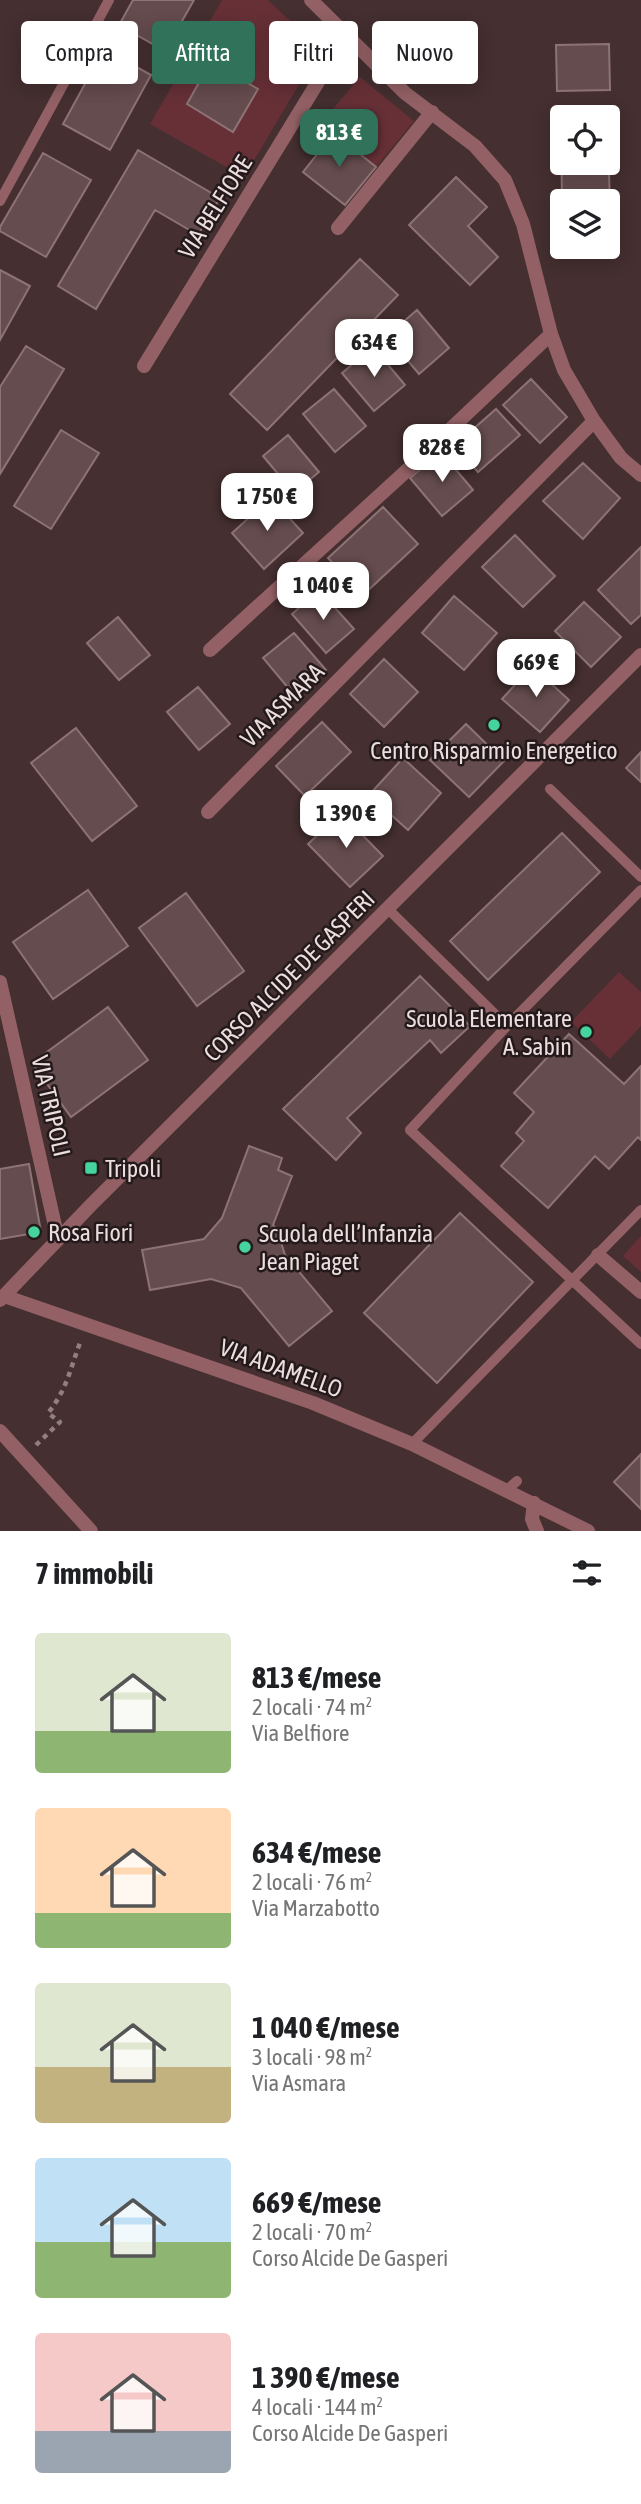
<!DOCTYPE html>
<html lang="it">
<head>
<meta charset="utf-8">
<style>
	:root { --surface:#fff; --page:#f6f6f6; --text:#202124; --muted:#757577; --accent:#31725b }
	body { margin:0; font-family:"Asap Condensed",sans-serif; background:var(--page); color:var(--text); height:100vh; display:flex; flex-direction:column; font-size:26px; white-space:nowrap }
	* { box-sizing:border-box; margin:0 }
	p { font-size:23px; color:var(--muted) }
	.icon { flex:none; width:38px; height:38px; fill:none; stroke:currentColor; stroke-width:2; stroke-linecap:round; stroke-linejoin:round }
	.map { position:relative; height:1531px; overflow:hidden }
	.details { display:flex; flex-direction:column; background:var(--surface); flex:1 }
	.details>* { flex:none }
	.hud { position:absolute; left:21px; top:21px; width:600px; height:63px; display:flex; gap:14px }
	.buttons { position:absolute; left:550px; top:105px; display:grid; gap:14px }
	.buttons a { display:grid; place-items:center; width:70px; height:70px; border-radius:7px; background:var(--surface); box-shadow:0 4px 18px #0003; font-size:35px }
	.price { position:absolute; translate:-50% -60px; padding:0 16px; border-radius:14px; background:#fff; color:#222; font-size:23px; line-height:46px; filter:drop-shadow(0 2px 4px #0008) }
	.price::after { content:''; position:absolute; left:50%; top:42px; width:21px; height:16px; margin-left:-10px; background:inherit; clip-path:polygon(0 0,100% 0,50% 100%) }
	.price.current { background:var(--accent); color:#fff }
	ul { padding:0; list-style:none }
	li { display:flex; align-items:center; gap:21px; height:175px; padding:0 35px }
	li span { display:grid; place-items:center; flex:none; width:196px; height:140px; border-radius:7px; color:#555 }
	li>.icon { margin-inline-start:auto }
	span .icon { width:84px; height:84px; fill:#fffc; stroke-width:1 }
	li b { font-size:30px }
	h2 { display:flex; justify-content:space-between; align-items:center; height:84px; padding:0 35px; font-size:30px }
	.pill { padding:0 24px; border-radius:7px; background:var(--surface); box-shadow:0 4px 18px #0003; font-size:24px; line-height:63px }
	.pill.current { background:var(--accent); color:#fff }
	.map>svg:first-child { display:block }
	.green { fill:#673037 }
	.building { fill:#654c4e; stroke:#8e7375; stroke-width:2 }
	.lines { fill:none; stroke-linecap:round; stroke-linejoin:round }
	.path { stroke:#928081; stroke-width:4.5; stroke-dasharray:5 5; stroke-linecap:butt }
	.service { stroke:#936165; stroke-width:10 }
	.pedestrian { stroke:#936165; stroke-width:14 }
	.minor { stroke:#936165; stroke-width:14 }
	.tertiary { stroke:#936165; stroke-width:14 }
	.poi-dot { fill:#46d49e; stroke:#241a1b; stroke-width:2.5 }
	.labels { text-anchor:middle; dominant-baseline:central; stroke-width:5; stroke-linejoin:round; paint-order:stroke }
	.street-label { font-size:24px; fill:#ecddde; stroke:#241a1b }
	.poi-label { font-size:24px; fill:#ecddde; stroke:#241a1b; text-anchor:start }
</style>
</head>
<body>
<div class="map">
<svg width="641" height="1531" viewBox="0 0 641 1531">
	<rect width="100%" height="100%" fill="#452f30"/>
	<path class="green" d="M222,0h46l52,49 -76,128 -94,-53z
		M360,77l54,44 -38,46 -54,-45z
		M619,972l22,20v34l-31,33 -39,-37z
		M641,1236v36l-18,-16z"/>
	<path class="building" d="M133,0h61l-29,51 -46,-26z
		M609,44l1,46 -53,1 -1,-46z
		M104,49l47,26 -41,75 -47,-26z
		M211,61l47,28 -25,43 -46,-28z
		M561,128l1,35h45l1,-35 2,83h-3v-10h-45z
		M334,133l42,34 -31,38 -42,-33z
		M138,150l82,48 -22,37 -43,-25 -59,99 -38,-23z
		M43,153l48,27 -45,77 -46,-26v-4z
		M456,177l31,30 -19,19 30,31 -28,28 -61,-60z
		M360,259l38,36 -131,135 -37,-36z
		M0,270l30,16 -30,54z
		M417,310l32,38 -30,26 -32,-38z
		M26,346l38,23 -64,105v-87z
		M373,347l32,38 -31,26 -32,-38z
		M531,379l36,38 -27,26 -37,-38z
		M334,389l32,37 -31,26 -32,-38z
		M496,409l24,26 -42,37 -24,-26z
		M61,430l38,23 -48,76 -37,-23z
		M288,435l31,37 -25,21 -31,-37z
		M441,452l32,38 -31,26 -32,-38z
		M583,463l37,35 -37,41 -40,-38z
		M271,498l32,35 -39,36 -32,-36z
		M383,507l35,37 -55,51 -35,-37z
		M515,535l40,41 -32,31 -41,-40z
		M641,547v68l-10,9 -33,-34z
		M319,590l35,39 -28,24 -34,-39z
		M454,596l43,37 -33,37 -42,-37z
		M584,602l37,35 -30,30 -36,-36z
		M118,617l32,38 -31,25 -32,-37z
		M294,633l32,37 -31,26 -32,-38z
		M384,659l34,33 -34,35 -34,-33z
		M532,666l37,34 -29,32 -38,-33z
		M198,687l32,37 -31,26 -32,-38z
		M322,722l29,30 -46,44 -29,-30z
		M466,724l38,37 -35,36 -39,-37z
		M76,728l61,78 -45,35 -61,-78z
		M641,752v30l-15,-14z
		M403,758l38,35 -33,37 -39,-35z
		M341,813l42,43 -33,31 -42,-43z
		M562,833l38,39 -112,108 -38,-39z
		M88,890l40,56 -75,53 -40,-57z
		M186,893l58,78 -47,35 -58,-78z
		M420,976l50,50 -29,27 -11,-13 -83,78 14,15 -25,27 -53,-51z
		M108,1007l40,53 -77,57 -39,-54z
		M569,1034l55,50 17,-18v74l-3,-3 -29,32 -14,-13 -47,52 -47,-42 23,-25 -8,-8 18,-21 -20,-19z
		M249,1146l33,12 -4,12 14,6 -19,49 4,4 8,26 47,56 -43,35 -48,-58 -30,-9 -61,11 -8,-40 62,-11 18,-21z
		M29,1164l12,68 -41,7v-70z
		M460,1213l73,69 -96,101 -73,-70z
		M641,1454v55l-27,-27z"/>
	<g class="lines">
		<path class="path" d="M36,1445l24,-23 -12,-9c19,-23 23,-47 33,-73"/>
		<path class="service" d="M0,201l109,-201
			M550,789l91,88
			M388,909l119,117 -97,104 231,214
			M507,1026l134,-136
			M412,1444l229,-234
			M507,1490l10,-9"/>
		<path class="pedestrian" d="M598,1255l43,37"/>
		<path class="minor" d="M311,0l94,93 70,53 30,34 18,44 28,110 13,36 30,51 27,37 20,17
			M338,228l94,-116
			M144,366l202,-330
			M210,650l193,-176 148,-140
			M208,812l386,-391
			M0,982l58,257
			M4,1296l309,107 99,41 176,87
			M0,1431l91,100
			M534,1503l-2,16 5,12"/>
		<path class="tertiary" d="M0,1300l89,-93 552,-552"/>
	</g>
	<g class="poi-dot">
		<circle cx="494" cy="725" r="7"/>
		<circle cx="586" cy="1032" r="7"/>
		<rect x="84" y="1161" width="14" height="14" rx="3.5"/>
		<circle cx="34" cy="1232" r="7"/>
		<circle cx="245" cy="1247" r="7"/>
	</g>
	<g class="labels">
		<g class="street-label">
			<text transform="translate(215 207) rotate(-58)">VIA BELFIORE</text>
			<text transform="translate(282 705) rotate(-45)">VIA ASMARA</text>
			<text transform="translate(289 976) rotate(-45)">CORSO ALCIDE DE GASPERI</text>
			<text transform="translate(51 1106) rotate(77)">VIA TRIPOLI</text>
			<text transform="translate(281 1368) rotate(20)">VIA ADAMELLO</text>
		</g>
		<g class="poi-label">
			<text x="494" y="750" text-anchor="middle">Centro Risparmio Energetico</text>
			<text x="572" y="1018" text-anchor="end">Scuola Elementare<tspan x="572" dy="28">A. Sabin</tspan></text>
			<text x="105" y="1168">Tripoli</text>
			<text x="48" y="1232">Rosa Fiori</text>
			<text x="259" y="1233">Scuola dell’Infanzia<tspan x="259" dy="28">Jean Piaget</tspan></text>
		</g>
	</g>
</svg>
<div class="buttons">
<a><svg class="icon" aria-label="locate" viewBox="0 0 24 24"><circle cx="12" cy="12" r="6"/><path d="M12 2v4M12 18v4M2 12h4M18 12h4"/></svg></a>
<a><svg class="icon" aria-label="layers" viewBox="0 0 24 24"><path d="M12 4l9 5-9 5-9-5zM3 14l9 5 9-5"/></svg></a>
</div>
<b class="price current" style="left:339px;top:169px">813 €</b>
<b class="price" style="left:374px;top:379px">634 €</b>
<b class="price" style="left:442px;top:484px">828 €</b>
<b class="price" style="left:267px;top:533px">1 750 €</b>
<b class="price" style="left:323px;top:622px">1 040 €</b>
<b class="price" style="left:536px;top:699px">669 €</b>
<b class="price" style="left:346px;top:850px">1 390 €</b>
<div class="hud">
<a class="pill">Compra</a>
<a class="pill current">Affitta</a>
<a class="pill">Filtri</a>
<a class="pill">Nuovo</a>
</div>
</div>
<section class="details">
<h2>7 immobili<svg class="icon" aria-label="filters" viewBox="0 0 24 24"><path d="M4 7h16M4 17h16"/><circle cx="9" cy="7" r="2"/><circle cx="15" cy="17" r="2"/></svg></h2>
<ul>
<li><span style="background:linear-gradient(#dfe7d0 70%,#8fb573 0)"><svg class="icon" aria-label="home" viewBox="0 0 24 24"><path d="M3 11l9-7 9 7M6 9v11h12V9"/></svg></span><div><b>813 €/mese</b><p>2 locali · 74 m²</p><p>Via Belfiore</p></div></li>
<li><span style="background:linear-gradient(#ffd9b3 75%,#8fb573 0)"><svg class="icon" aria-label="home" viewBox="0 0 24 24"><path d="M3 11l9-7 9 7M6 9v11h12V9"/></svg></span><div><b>634 €/mese</b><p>2 locali · 76 m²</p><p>Via Marzabotto</p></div></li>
<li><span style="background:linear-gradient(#dfe7d0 60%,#c2b280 0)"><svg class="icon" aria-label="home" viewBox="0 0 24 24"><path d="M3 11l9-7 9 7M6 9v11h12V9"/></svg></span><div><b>1 040 €/mese</b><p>3 locali · 98 m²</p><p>Via Asmara</p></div></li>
<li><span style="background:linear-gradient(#bfe0f5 60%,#8fb573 0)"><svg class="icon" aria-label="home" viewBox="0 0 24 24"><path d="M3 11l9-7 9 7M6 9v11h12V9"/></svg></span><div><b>669 €/mese</b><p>2 locali · 70 m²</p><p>Corso Alcide De Gasperi</p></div></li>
<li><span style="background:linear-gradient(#f6c9c9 70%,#9aa5b1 0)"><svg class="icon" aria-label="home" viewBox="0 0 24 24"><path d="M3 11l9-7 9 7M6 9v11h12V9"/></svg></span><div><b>1 390 €/mese</b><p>4 locali · 144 m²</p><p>Corso Alcide De Gasperi</p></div></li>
</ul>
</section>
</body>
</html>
